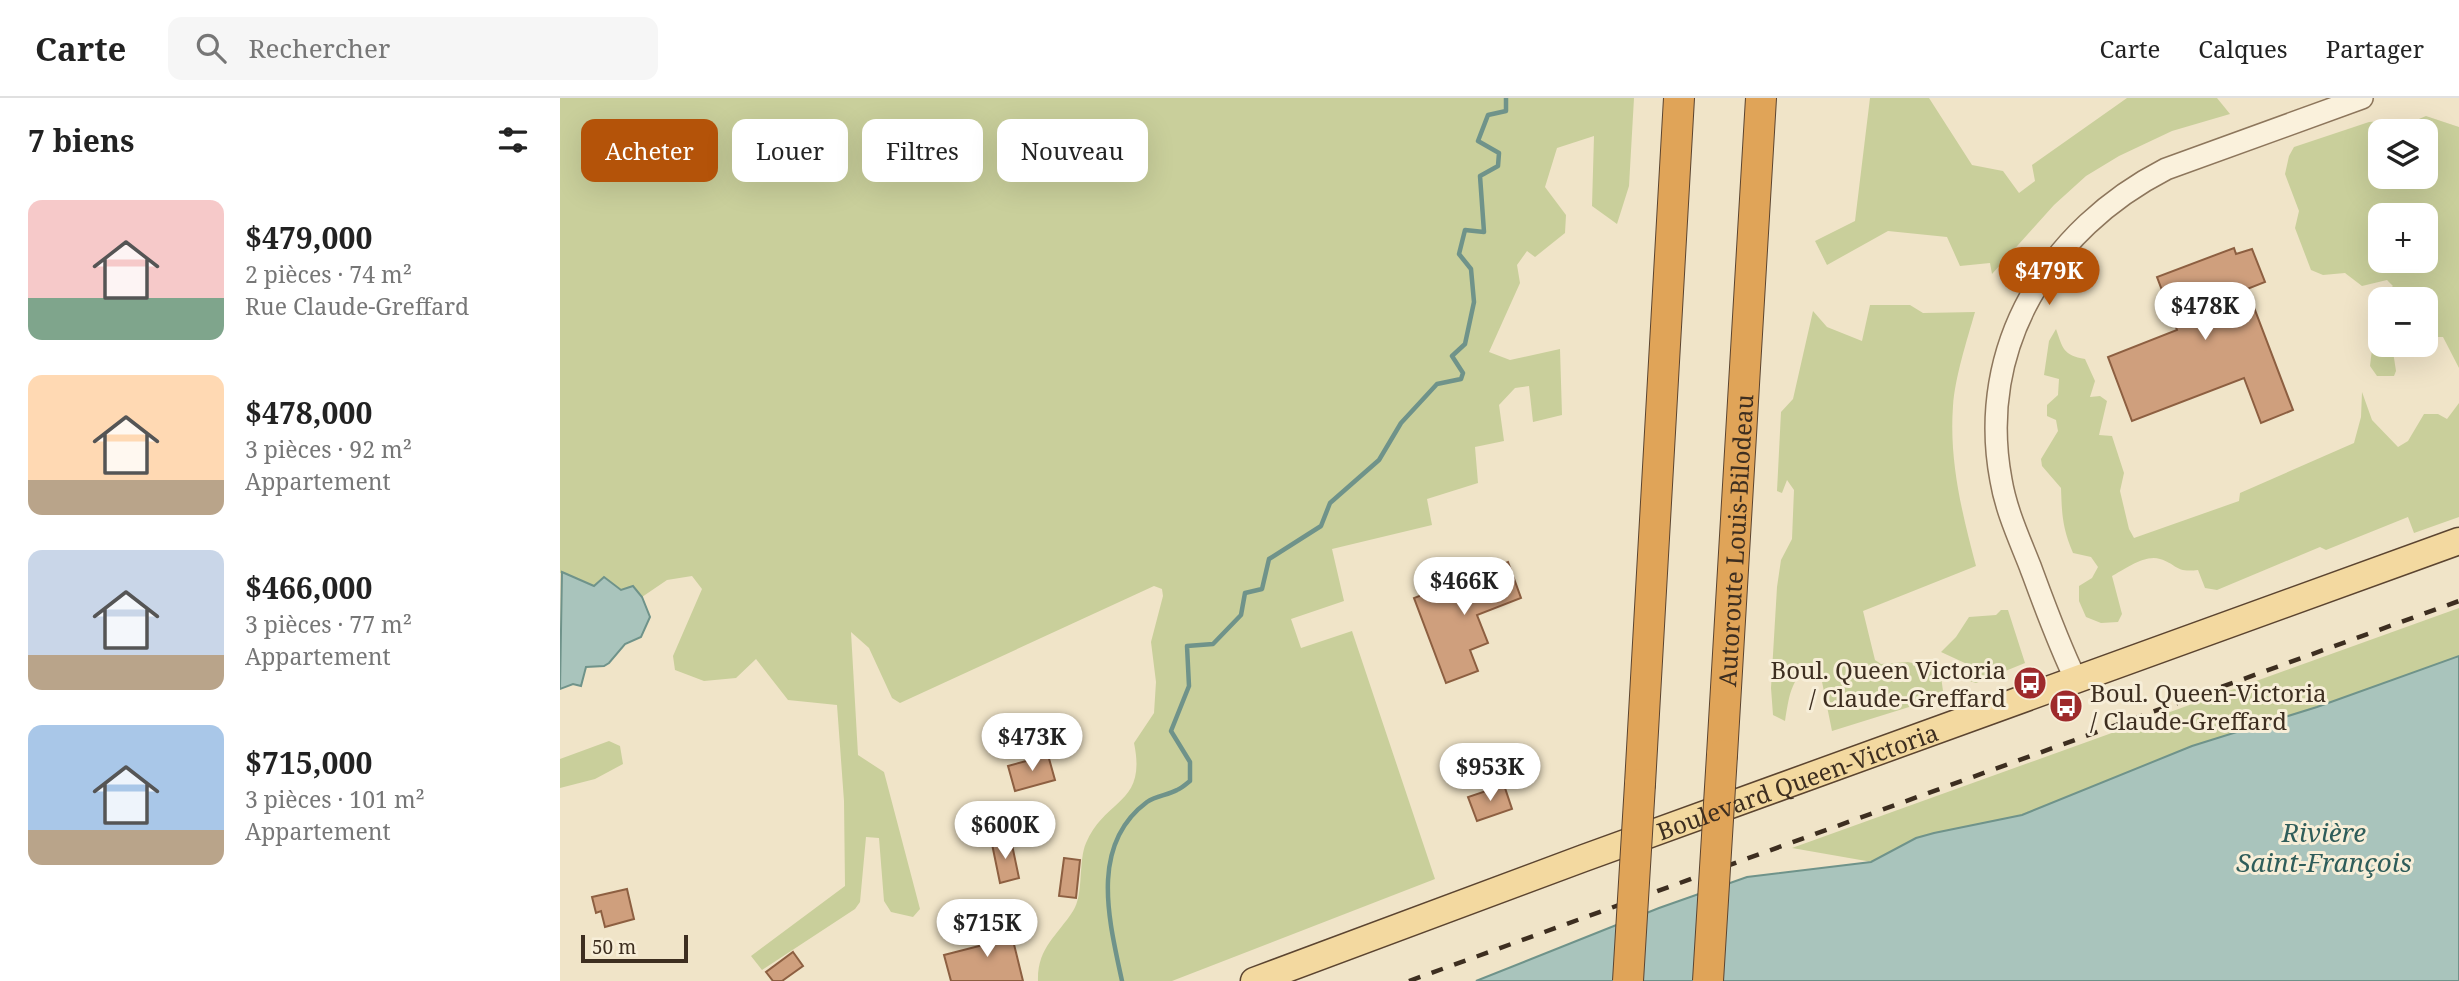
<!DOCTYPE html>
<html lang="fr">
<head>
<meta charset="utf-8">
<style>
	:root { --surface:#fff; --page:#f6f6f6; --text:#222; --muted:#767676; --line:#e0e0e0; --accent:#b45309 }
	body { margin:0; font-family:"Noto Serif",serif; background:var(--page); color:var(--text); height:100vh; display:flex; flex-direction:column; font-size:26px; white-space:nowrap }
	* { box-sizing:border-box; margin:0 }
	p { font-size:23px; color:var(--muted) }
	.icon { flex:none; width:38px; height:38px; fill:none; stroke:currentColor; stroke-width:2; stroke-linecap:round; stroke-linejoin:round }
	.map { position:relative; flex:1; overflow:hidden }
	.sheet { display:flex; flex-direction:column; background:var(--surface); width:560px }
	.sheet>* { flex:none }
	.banner { position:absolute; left:21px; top:21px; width:665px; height:63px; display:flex; gap:14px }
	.controls { position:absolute; left:1808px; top:21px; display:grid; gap:14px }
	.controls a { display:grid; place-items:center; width:70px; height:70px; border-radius:14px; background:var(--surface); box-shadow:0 7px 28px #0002; font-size:35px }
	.scale { position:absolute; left:21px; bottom:18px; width:107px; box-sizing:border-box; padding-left:7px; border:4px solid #3d2e20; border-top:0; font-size:19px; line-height:24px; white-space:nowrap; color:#3d2e20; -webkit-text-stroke:5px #f7eed8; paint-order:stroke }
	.price { position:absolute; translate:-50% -60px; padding:0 16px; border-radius:24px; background:#fff; color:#222; font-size:23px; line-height:46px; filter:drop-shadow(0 2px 4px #0008) }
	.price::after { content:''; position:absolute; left:50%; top:42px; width:21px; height:16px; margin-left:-10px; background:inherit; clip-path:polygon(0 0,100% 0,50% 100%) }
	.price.active { background:var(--accent); color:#fff }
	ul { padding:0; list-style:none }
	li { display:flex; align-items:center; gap:21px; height:175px; padding:0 28px }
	li span { display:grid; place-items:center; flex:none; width:196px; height:140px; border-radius:14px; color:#555 }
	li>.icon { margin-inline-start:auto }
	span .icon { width:84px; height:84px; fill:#fffc; stroke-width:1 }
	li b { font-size:30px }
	h2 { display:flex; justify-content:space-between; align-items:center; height:84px; padding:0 28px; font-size:30px }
	.pill { padding:0 24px; border-radius:14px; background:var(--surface); box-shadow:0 7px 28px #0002; font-size:24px; line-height:63px }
	.pill.active { background:var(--accent); color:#fff }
	header { display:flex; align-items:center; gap:42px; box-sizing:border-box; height:98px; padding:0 35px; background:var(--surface); border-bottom:2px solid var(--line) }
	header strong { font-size:33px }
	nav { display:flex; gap:38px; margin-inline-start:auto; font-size:24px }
	.search { width:490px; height:63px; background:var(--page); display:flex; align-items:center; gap:18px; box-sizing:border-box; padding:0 24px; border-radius:14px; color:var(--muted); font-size:26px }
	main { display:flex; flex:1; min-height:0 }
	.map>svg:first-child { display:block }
	.green { fill:#c9cf9b; fill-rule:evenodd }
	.water { fill:#a9c4bc; stroke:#6f938a; stroke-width:2 }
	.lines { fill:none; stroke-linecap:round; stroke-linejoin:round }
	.stream { stroke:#6f938a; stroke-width:4.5 }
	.building { fill:#cf9f7d; stroke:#8d5f41; stroke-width:2 }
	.minor-casing { stroke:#8d765c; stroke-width:24 }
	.major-casing { stroke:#5b4430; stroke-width:29 }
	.highway-casing { stroke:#5b4430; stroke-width:32 }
	.minor { stroke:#faf1dc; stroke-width:21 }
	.major { stroke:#f3d9a0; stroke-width:26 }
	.highway { stroke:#e0a458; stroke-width:30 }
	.rail { stroke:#3d2e20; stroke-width:4.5; stroke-dasharray:12 12; stroke-linecap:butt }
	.highway-bridge-casing { stroke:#5b4430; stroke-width:32; stroke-linecap:butt }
	.highway-bridge { stroke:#e0a458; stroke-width:30 }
	.labels { text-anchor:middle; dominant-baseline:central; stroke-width:6; stroke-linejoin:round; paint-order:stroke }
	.street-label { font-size:24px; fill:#3d2e20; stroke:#f7eed8 }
	.poi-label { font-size:24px; fill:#3d2e20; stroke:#f7eed8; text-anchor:end }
	.water-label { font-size:26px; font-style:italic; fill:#2f5d5a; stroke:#f7eed8 }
</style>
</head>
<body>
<header>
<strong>Carte</strong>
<div class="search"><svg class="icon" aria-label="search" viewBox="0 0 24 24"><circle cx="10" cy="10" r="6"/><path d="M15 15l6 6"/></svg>Rechercher</div>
<nav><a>Carte</a><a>Calques</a><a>Partager</a></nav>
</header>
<main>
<section class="sheet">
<h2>7 biens<svg class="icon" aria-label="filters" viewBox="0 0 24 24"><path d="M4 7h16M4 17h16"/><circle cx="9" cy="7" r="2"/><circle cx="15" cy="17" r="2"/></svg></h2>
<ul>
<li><span style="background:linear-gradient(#f6c9c9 70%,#7fa58c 0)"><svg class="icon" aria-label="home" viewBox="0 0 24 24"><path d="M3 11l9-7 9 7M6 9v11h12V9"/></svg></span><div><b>$479,000</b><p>2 pièces · 74 m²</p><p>Rue Claude-Greffard</p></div></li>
<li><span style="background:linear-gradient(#ffd9b3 75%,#b9a48a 0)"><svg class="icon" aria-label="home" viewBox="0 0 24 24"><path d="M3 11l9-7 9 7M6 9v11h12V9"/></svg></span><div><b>$478,000</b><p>3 pièces · 92 m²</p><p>Appartement</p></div></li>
<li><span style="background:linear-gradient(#c9d6e8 75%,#b9a48a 0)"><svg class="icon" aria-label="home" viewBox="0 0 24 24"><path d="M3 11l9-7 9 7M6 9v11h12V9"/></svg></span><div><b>$466,000</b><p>3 pièces · 77 m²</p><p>Appartement</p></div></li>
<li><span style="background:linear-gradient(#a9c7e8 75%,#b9a48a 0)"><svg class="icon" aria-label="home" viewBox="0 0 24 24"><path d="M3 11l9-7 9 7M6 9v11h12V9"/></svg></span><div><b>$715,000</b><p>3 pièces · 101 m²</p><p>Appartement</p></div></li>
</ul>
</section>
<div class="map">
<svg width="1899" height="883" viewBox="0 0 1899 883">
	<rect width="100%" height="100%" fill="#f0e4c8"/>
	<path class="green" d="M0,0h1074l-5,88 -12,38 -25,-18 2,-70 -37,12 -12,39 21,28 -1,18 -30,24 -8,-6 -10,14 3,18 -31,69 21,8 50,-11 2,66 -29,7 -4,-36 -14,2 -16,17 5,36 -29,6 3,36 -51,16 5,26 -100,24 12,52 -53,18 10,29 51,-17 83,248 -263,102h-134c-1,-33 19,-45 35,-70 11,-16 5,-50 13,-68 20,-46 61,-38 48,-100l20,-30 2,-31 -5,-40 12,-46 -1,-7 -8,-3 -254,117 -8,-5 -23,-50 -18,-16 7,123 26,17 36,137 -7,8 -22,-5 -7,-11 -5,-63 -13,-1 -6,65 -5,7 -93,61 -11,-14 94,-70 -1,-85 -7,-96 -49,-5 -32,-41 -20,19 -32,3 -29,-11 -2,-14 29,-67 -10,-13 -25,4 -25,17 -9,-11 -12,4 -17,-13 -10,9 -34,-13z
		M1310,0h59l43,67 31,6 16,22 16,-12 -3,-16 95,-67h90l13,16 -58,17 -53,25 -33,20 -32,29 -62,69 -2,-11 -30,3 -13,-29 -59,-6 -61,34 -12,-24 40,-20z
		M1866,18l33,11v241l-16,-31h-17v-38h-46v46h12l4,26 -2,5h-17l-7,-10 8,-67 15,-13 -6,-6 -25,6 -17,-13 -22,2 -12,-5 -16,-42 4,-17 -14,-37 4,-18 5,-9 75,-25 12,-1 21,5zM1820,33h46v46h-46zM1820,117h46v46h-46z
		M1310,207h40l13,8 52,-1c-8,28 -20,65 -22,94 -4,55 9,107 23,160l-113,45 12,49 6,4 27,-2 32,7 3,22 -5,7 -106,33 -13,-64 -7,-2c-22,13 -23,33 -27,56l-12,-6 -2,-27 6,-101 4,-27 11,-21 2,-49 -7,-10 -5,13 -5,-2 4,-79 12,-13 20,-88 14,16 35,14z
		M1496,231c7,20 7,26 29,30l10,22 -5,16 10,-1 7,5 -8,34 13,1 12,37 -4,18 9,38 5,9 105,-37 1,-8 114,-50 7,-26 1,-25 10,28 26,27 10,-6 16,-27h14l9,5 12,-16v114l-45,16 -6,-16 -82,33 -6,-3 -103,43 -12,-2 -7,-18c-23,3 -21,-6 -38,-11 -15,-5 -36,11 -48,17l10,38 -4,8 -17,1 -15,-6 -7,-16v-15l13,-8 6,-11 -7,-10 -18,-4c-11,-26 -11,-39 -12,-65l-19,-22 -1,-7 17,-28 -2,-11 -9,-4v-11l11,-10 1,-16 -15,-4 5,-34z
		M1899,510v48l-142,51 -125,39 -170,69 -88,18 -18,5 -44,24 -80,-14z
		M1441,512h7l17,53 -49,20 -17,-5 11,-5 -3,-9 -26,-12 15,-15 13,-20 27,-2z
		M49,643l11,5 3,18 -28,15 -35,9v-29z"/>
	<path class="water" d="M2,474l32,14 10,-9 17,13 12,-4 9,11 8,20 -9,20 -16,7 -16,19 -5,3 -18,1 -5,19 -8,-2 -13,5z
		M1899,558v325h-983l183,-73 88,-31 124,-15 45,-24 18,-5 88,-18 170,-69 125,-39z"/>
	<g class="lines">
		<path class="stream" d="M562,883c-13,-61 -33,-136 25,-179 9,-6 21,-7 30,-12 5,-2 9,-6 13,-9v-19l-19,-31 18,-45 -2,-40 26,-2 28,-29 4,-22 17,-4 7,-30 52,-33 9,-23 49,-43 22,-37 36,-39 24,-5 2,-6 -11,-17 13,-12 9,-42 -3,-33 -12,-15 6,-24 19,2 -4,-56 18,-10 1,-13 -21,-12 10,-26 18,-4v-13"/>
	</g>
	<path class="building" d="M1674,150l2,6 16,-5 13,33 -18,7 46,121 -32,13 -17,-45 -112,43 -24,-64 69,-27 -20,-53z
		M948,464l13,36 -44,17 11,28 -18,7 8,21 -32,12 -32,-85z
		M488,657l7,25 -40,11 -7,-25z
		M944,687l8,24 -35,12 -9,-24z
		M451,742l8,38 -19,5 -8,-39z
		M504,760l16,2 -4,38 -17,-2z
		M67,791l7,30 -29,8 -4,-16 -5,2 -4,-16z
		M449,826l14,57h-72l-7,-26 39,-10 -3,-14z
		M233,854l10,14 -21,15h-9l-7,-9z"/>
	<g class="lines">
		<defs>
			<path id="minor" d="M1516,582c-18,-37 -32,-76 -46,-114 -11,-28 -24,-56 -29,-86 -25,-133 48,-251 165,-311l196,-71"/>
			<g id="major">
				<path id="s1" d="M694,883l330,-123 875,-317"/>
			</g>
			<g id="highway">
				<path id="s2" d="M1162,657l39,-657"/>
				<path d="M1080,686l39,-686"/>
			</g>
		</defs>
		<use href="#minor" class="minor-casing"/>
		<use href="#major" class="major-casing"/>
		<use href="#highway" class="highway-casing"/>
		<use href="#minor" class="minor"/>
		<use href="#major" class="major"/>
		<use href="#highway" class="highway"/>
		<path class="rail" d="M849,883l1050,-380"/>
		<defs>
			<path id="highway-bridge" d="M1068,883l12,-197
				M1148,883l14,-226"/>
		</defs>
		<use href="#highway-bridge" class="highway-bridge-casing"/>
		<use href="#highway-bridge" class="highway-bridge"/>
	</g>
	<defs>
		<symbol id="bus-disc" viewBox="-11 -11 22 22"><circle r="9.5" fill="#9e2a2b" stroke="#f7eed8"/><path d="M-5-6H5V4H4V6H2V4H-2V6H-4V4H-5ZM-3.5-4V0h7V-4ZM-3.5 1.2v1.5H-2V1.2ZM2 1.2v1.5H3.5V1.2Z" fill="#fff"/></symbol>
	</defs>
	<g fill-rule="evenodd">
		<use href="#bus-disc" x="1451" y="566" width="38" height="38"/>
		<use href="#bus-disc" x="1487" y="589" width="38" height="38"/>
	</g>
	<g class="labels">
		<g class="street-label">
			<text stroke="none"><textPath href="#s2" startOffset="215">Autoroute Louis-Bilodeau</textPath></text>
			<text stroke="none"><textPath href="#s1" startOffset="579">Boulevard Queen-Victoria</textPath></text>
		</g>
		<g class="poi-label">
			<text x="1446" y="571">Boul. Queen Victoria<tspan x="1446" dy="28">/ Claude-Greffard</tspan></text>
			<text x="1530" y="594" text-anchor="start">Boul. Queen-Victoria<tspan x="1530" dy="28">/ Claude-Greffard</tspan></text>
		</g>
		<g class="water-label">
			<text x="1764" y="734">Rivière<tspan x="1764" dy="30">Saint-François</tspan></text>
		</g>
	</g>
</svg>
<div class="controls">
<a><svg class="icon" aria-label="layers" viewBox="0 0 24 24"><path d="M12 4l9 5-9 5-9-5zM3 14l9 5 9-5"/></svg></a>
<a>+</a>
<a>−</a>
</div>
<div class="scale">50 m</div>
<b class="price active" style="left:1489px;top:209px">$479K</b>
<b class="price" style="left:1645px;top:244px">$478K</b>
<b class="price" style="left:904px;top:519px">$466K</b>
<b class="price" style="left:472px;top:675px">$473K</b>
<b class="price" style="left:930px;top:705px">$953K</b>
<b class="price" style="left:445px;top:763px">$600K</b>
<b class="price" style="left:427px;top:861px">$715K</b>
<div class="banner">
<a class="pill active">Acheter</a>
<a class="pill">Louer</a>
<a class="pill">Filtres</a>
<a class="pill">Nouveau</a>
</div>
</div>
</main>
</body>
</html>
